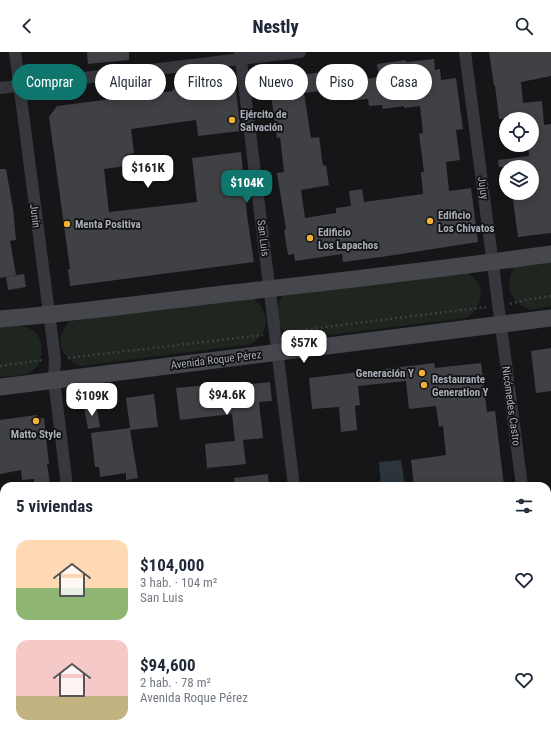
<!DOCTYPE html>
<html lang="es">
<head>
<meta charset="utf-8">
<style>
	:root { --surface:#fff; --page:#f6f6f7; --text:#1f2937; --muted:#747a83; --accent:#0f766e }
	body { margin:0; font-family:"Roboto Condensed",sans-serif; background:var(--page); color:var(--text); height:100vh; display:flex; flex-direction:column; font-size:15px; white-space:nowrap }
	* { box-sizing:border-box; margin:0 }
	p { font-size:13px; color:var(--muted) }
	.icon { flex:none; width:22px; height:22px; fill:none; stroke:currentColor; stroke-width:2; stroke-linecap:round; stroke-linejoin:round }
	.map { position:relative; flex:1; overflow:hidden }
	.sheet { position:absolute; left:0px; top:430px; width:551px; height:256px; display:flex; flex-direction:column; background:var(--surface); border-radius:12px 12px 0 0; box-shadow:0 2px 10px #0003 }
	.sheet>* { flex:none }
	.guide { position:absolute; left:12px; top:12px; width:527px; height:36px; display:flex; gap:8px }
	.buttons { position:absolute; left:499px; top:60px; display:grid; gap:8px }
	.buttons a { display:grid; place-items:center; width:40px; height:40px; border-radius:50%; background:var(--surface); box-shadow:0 2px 10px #0003; font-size:20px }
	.price { position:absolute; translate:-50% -34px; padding:0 9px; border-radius:8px; background:#fff; color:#222; font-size:13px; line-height:26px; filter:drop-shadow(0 1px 2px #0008) }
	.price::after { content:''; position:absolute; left:50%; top:24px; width:12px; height:9px; margin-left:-6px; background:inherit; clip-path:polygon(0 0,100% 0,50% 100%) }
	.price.selected { background:var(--accent); color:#fff }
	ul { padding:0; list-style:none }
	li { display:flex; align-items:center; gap:12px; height:100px; padding:0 16px }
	li span { display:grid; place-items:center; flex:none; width:112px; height:80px; border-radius:12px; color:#555 }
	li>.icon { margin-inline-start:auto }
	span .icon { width:48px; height:48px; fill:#fffc; stroke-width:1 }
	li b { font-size:17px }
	h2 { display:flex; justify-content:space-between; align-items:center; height:48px; padding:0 16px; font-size:17px }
	.chip { padding:0 14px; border-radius:18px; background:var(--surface); box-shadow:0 2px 10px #0003; font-size:14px; line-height:36px }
	.chip.selected { background:var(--accent); color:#fff }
	header { display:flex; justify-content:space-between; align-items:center; height:52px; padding:0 16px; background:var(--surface); font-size:18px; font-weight:800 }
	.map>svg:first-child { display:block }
	.green { fill:#1e261f }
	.water { fill:#2c353c }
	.building { fill:#404145 }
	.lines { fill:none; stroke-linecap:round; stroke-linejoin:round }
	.path { stroke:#3d3f44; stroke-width:2.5; stroke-dasharray:2 3; stroke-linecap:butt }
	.minor { stroke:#37383d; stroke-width:12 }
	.secondary { stroke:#45474d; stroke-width:17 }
	.poi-dot { fill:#f2b134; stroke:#111113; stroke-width:1.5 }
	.labels { text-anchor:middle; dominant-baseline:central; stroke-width:3.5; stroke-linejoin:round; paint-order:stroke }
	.poi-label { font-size:11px; font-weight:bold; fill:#a8adb8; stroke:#111113; text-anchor:start }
	.street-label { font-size:11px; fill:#a8adb8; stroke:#111113 }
</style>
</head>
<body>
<header><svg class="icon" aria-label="back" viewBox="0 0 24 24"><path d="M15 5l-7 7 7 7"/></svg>Nestly<svg class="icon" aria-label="search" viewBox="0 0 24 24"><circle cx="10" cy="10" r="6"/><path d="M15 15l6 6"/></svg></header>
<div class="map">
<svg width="551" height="686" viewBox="0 0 551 686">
	<rect width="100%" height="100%" fill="#161618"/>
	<path class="green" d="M551,205v49c-7,1 -16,4 -22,3 -4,-1 -9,-4 -11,-6 -12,-11 -11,-24 -3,-37z
		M467,220c19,13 18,32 0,46l-171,21c-23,-10 -27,-32 -7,-49z
		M252,246c19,14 18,32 0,46l-171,22c-25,-10 -27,-33 -7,-49z
		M19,273c6,2 12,3 17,8 10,11 7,34 -8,40 -7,3 -20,3 -28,4v-50z"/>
	<path class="water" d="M401,408l4,26h-24l-2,-24z"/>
	<path class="building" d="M87,0h42v8l-41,4z
		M489,0h62v24l-30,6 2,21 19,-2 2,24 7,-1v109l-33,4 -6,-44h20v-26h-33l-1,-7 31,-4 -1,-11h4v-26h-33l-4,-34 -1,1z
		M434,7l1,11 5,-1 1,11 15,-2 7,51 -7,1 4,30 -14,2 3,29 22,-3 7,54 -90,14 -45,6 -1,-8 -47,7 -1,-7 -6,1 -4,-25 2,-1 -9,-56 7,-1 -4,-35 -3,1 -7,-50 1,-5 8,-5 64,-9 2,19 -41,5 7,45 8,-1 4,29 3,-1 3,20 -28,5 4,28 31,-5v-5l15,-2 -2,-15 13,-2 2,13 59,-8 -2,-22h3l-5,-38 4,-1 -3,-27 -16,2v-2l-21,3 -1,-4 -13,1 -1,-7 -12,1 -3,-19 26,-4 -2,-13 29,-4v2z
		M235,32l6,47 -43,5 -2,-16 -65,9 3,24 -9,2 1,11 -22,3 5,43 88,-10 -5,-44 49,-6 6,63 7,47 -184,24 -2,-17h2l-21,-152 8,-11 116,-15 -1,-2 30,-4v3z
		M169,111l3,16 -21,3 -2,-16z
		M0,117h6l7,39 3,32 -6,1 6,34 -16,3z
		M24,222l2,13 -18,3 -2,-13z
		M551,296v43l-15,2 -5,-42z
		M434,311l1,5 46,-5 6,49 8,-1 9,75h-90l-3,-26 35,-5 -3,-29 -4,1 -3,-21 -27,3 -3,-28 -48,5 2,19 -5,1 2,24 -16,2 -2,-25 -27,2 -3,-31z
		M270,330l2,19 -13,1 4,36 -20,2 3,24 -39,4 -2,-24 30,-3 -3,-27 -52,6 -4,-32 54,-5 1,3z
		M154,342l4,33 -28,3 8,48 -12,2v-7l-26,4 -1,-10h-4l-4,-34 39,-5 -4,-30z
		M96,352l4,23 -12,2 -4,-22z
		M37,363v4l7,-1 5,46h-2l3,19 -16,2v-6l-12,1 -1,-10 -21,4v-54z
		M268,422l1,12h-34l-1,-8z"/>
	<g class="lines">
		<path class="path" d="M510,252l15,-4 26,-4
			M286,280l200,-25
			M68,306l195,-23
			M0,314l43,-6"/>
		<path class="minor" d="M15,0l40,307 -1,21 13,106
			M240,0l54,434
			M465,0l57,434
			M0,36l300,-36
			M547,498h4
			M0,562h4
			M547,647l4,37
			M98,682v4
			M325,682v4"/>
		<path class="secondary" d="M0,267c74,-6 149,-16 223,-25 109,-12 219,-25 328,-40
			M0,335l551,-69"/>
	</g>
	<g class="poi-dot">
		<circle cx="232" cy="68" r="4"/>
		<circle cx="430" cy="169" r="4"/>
		<circle cx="67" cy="172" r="4"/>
		<circle cx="310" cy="186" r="4"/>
		<circle cx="422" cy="321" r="4"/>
		<circle cx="424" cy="333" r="4"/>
		<circle cx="36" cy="369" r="4"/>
	</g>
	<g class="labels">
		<g class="poi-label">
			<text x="240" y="62">Ejército de<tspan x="240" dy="13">Salvación</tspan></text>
			<text x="438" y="163">Edificio<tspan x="438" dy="13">Los Chivatos</tspan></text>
			<text x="75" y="172">Menta Positiva</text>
			<text x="318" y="180">Edificio<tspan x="318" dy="13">Los Lapachos</tspan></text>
			<text x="414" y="321" text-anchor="end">Generación Y</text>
			<text x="432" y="327">Restaurante<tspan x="432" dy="13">Generation Y</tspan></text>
			<text x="36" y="382" text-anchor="middle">Matto Style</text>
		</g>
		<g class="street-label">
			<text transform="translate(483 136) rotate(82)">Jujuy</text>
			<text transform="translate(35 164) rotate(83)">Junín</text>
			<text transform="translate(263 186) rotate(83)">San Luis</text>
			<text transform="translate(216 308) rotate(-7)">Avenida Roque Pérez</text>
			<text transform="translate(511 354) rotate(82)">Nicómedes Castro</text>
		</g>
	</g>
</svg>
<div class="buttons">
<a><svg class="icon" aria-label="locate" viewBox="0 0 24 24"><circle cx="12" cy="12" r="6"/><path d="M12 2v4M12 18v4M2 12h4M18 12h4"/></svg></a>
<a><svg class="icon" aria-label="layers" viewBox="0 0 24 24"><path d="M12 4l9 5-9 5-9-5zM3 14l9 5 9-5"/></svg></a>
</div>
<b class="price" style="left:148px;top:137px">$161K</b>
<b class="price selected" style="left:247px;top:152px">$104K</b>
<b class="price" style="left:304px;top:312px">$57K</b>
<b class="price" style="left:227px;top:364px">$94.6K</b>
<b class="price" style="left:92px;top:365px">$109K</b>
<div class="guide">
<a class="chip selected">Comprar</a>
<a class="chip">Alquilar</a>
<a class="chip">Filtros</a>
<a class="chip">Nuevo</a>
<a class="chip">Piso</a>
<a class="chip">Casa</a>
</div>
<section class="sheet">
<h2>5 viviendas<svg class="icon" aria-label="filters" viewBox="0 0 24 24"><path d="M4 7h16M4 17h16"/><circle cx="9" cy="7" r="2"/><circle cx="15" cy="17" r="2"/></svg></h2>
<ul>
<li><span style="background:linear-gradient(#ffd9b3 60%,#8fb573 0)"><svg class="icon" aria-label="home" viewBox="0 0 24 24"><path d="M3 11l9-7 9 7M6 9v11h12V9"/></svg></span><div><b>$104,000</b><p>3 hab. · 104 m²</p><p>San Luis</p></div><svg class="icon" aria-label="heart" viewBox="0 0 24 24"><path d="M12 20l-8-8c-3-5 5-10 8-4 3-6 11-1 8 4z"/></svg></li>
<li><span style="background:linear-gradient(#f6c9c9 70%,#c2b280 0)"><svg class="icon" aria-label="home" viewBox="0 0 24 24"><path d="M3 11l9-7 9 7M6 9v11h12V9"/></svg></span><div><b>$94,600</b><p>2 hab. · 78 m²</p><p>Avenida Roque Pérez</p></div><svg class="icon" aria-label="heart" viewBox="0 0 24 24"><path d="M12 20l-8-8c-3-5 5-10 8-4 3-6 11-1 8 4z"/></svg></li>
</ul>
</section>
</div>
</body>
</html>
